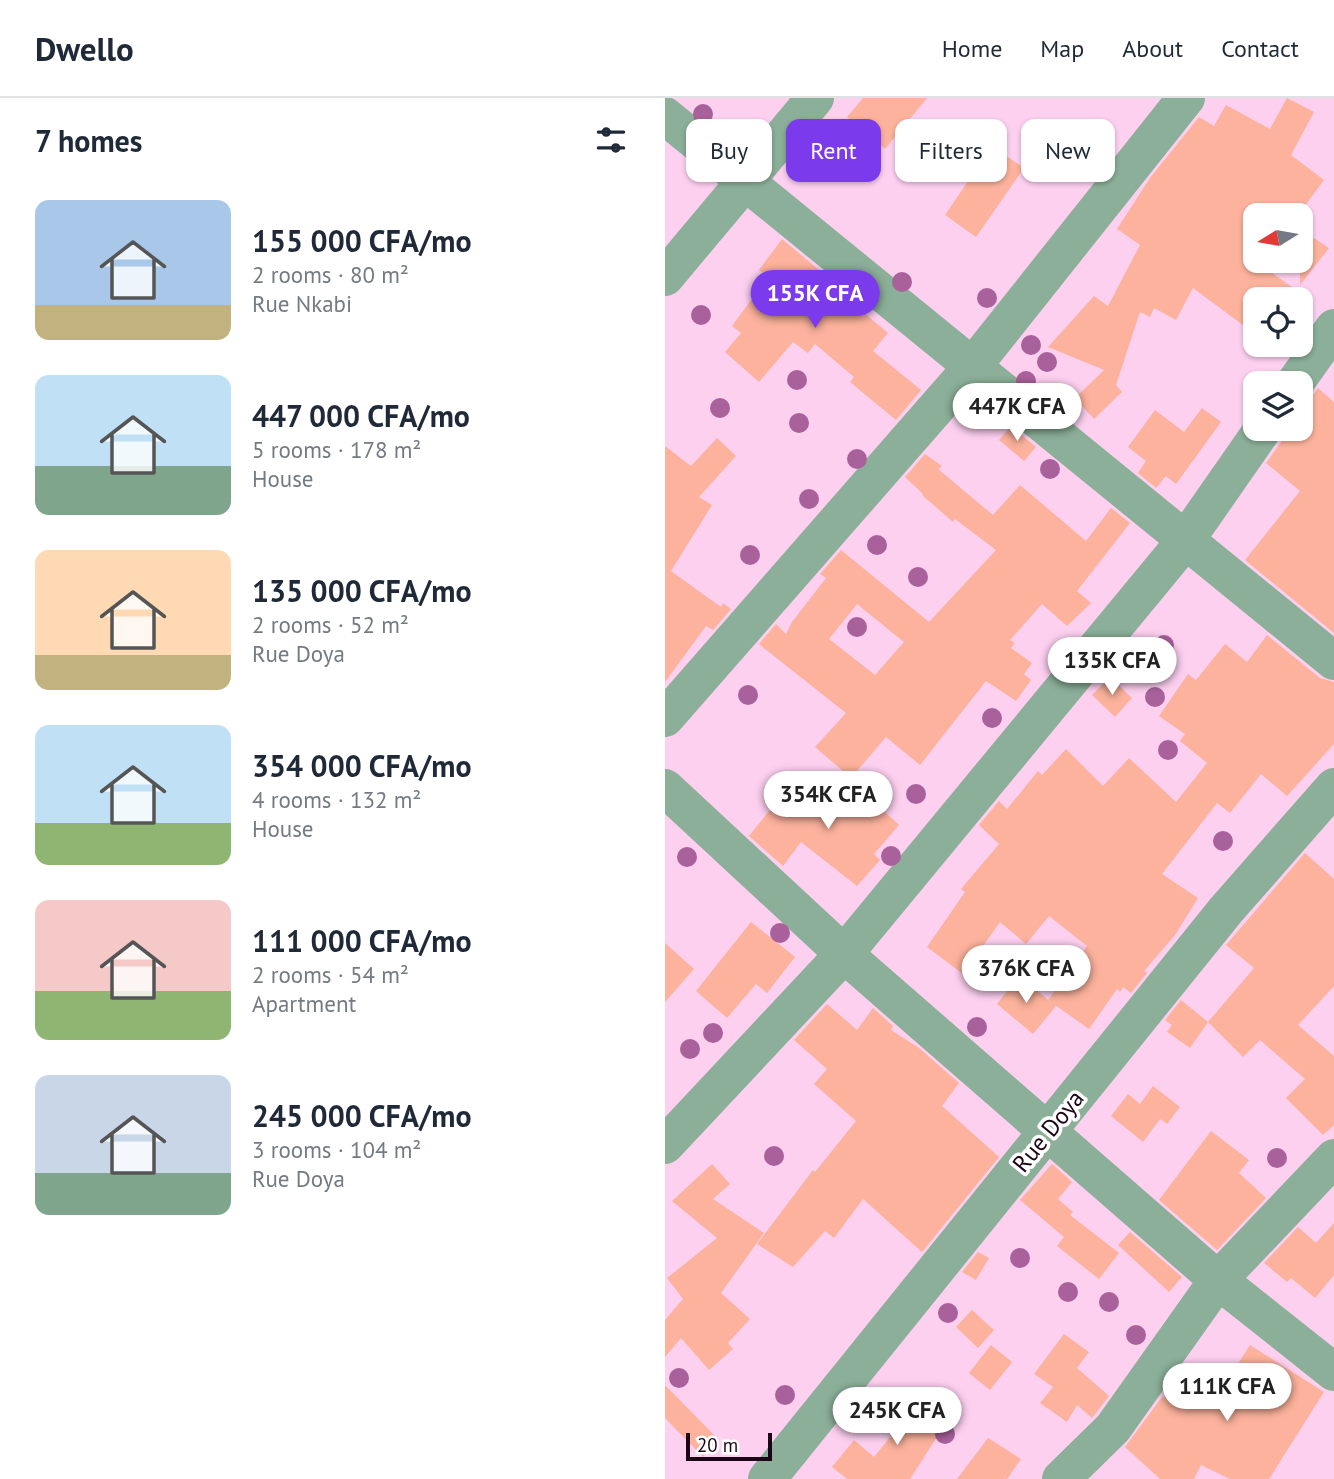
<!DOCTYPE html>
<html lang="en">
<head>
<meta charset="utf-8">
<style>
	:root { --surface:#fff; --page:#f6f6f7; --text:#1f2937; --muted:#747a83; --line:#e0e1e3; --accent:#7c3aed }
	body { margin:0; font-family:"PT Sans",sans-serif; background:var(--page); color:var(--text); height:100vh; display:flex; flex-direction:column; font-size:26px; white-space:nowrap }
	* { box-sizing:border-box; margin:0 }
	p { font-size:23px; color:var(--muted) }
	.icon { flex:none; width:38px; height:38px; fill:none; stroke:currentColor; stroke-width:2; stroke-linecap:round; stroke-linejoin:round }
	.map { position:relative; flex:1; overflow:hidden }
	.details { display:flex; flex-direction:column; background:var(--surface); width:665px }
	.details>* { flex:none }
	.banner { position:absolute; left:21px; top:21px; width:542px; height:63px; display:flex; gap:14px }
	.needle { width:46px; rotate:259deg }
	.buttons { position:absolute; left:578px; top:105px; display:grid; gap:14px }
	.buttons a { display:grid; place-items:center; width:70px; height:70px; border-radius:14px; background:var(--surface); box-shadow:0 2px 5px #0004; font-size:35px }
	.scale { position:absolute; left:21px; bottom:18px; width:86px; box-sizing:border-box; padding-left:7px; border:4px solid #1c0417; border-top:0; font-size:19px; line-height:24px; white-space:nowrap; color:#1c0417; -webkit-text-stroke:5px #fff; paint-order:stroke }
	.price { position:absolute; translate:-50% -60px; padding:0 16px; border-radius:24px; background:#fff; color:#222; font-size:23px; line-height:46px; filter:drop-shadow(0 2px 4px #0008) }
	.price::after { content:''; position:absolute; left:50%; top:42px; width:21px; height:16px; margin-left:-10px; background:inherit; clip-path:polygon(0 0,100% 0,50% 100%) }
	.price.active { background:var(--accent); color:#fff }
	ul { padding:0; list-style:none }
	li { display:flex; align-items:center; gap:21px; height:175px; padding:0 35px }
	li span { display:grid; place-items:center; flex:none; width:196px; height:140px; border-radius:14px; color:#555 }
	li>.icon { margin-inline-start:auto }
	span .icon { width:84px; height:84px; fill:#fffc; stroke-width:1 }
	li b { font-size:30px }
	h2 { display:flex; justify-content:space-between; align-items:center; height:84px; padding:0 35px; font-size:30px }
	.tag { padding:0 24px; border-radius:14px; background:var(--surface); box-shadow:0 2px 5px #0004; font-size:24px; line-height:63px }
	.tag.active { background:var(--accent); color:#fff }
	header { display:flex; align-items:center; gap:42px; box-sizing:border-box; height:98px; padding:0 35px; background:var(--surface); border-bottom:2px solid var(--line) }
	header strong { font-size:33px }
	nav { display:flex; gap:38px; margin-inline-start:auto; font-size:24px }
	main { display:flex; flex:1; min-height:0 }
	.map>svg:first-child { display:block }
	.building { fill:#fcb29c; fill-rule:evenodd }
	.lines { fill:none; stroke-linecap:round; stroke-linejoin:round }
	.minor { stroke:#8baf98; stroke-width:38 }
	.tree { fill:#a9619b }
	.labels { text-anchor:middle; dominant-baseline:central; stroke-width:7; stroke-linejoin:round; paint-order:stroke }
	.street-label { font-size:24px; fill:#1c0417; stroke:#fff }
</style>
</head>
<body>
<header>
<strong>Dwello</strong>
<nav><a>Home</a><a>Map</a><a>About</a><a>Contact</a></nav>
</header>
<main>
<section class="details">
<h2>7 homes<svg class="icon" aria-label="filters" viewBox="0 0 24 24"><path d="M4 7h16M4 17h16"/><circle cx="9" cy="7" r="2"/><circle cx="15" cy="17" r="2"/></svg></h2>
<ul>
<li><span style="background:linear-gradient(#a9c7e8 75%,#c2b280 0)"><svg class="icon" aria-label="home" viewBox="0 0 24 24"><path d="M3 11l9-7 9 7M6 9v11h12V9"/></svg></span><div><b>155 000 CFA/mo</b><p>2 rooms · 80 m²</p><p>Rue Nkabi</p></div></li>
<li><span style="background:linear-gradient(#bfe0f5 65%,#7fa58c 0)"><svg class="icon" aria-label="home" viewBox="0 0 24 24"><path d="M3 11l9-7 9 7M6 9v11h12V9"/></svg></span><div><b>447 000 CFA/mo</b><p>5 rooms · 178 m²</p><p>House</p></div></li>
<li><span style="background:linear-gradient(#ffd9b3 75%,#c2b280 0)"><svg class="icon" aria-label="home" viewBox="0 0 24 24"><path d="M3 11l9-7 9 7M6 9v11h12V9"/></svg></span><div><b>135 000 CFA/mo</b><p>2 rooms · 52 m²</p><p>Rue Doya</p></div></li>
<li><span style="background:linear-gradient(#bfe0f5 70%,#8fb573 0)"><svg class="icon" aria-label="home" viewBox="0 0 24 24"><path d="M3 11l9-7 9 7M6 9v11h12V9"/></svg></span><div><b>354 000 CFA/mo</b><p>4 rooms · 132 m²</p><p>House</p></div></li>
<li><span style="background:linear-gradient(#f6c9c9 65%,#8fb573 0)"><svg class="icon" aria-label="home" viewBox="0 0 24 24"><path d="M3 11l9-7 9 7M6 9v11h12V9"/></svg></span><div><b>111 000 CFA/mo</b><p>2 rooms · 54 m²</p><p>Apartment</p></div></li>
<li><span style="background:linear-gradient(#c9d6e8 70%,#7fa58c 0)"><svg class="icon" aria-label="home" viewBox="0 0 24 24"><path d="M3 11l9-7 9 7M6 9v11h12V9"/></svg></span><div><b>245 000 CFA/mo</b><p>3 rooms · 104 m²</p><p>Rue Doya</p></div></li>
</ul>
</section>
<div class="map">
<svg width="669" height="1381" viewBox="0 0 669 1381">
	<rect width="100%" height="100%" fill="#fdd0f0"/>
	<path class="building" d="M198,0h64l-42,51 -38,-32z
		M622,0l27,14 -23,43 33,25 -26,35h-43v46l54,38h-54v35l-62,-46 -17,32 -22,-12 -4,9 -10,-5 -24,73 6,7 -28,27 -19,-21 29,-28 -56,-23 46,-51 14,10 32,-61 -23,-16 33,-51 49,-61 15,9 12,-21 44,24z
		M327,48l32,22 -48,69 -31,-22z
		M635,131l29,19 -29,37z
		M117,141l55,46 -3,3 54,45 -15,18 48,39 -25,30 -46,-38 4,-5 -39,-33 -7,9 -15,-11 -34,40 -34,-30 16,-19 -9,-7 36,-49 -9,-7z
		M653,290l16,14v231l-89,-73 55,-69 -34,-28 15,-21 4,-13h15v-25l12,-8z
		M537,310l19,14 -45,62 -10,-8 -10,12 -18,-15 8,-12 -18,-14 27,-37 29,22z
		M346,328l25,21 -12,14 -25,-21z
		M52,340l19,18 -37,41 13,8 -41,66 50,36 2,-4 8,6 -18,21 -7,-4 -41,56v-236l26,20z
		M260,356l17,12 -4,3 55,46 27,-30 66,56 25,-33 19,15 -53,68 14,12 -24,23 -25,-22 -32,36 5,3 -4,5 21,15 -8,11 7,6 -15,21 -30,-20 -66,84 -34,-28 -35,41 -36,-31 31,-34 -87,-69 17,-20 10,10 6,-12 34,-44 -6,-4 21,-24 88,72 67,-72 -41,-31 -2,3 -31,-27 1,-1 -18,-17zM192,506l47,38 -29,33 -46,-36z
		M602,537l53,43 14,4v62l-47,52 -26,-22 -31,39 -13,-10 -55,71 36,24 -23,37 -31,36 3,2 -16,20 -8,-6 -3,5 -3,-3 -28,40 -41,-29 39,-54 -38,-30 -23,28 -26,-22 -37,52 -36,-27 38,-55 -4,-3 38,-45 -20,-19 20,-24 8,8 31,-38 4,4 24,-26 37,37 26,-28 47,44 31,-39 -27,-22 5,-7 -26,-18 29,-42 8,6 29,-36 22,18z
		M445,579l22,21 -17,19 -23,-22z
		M186,683l48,44 -25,29 6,6 -23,26 -56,-44 -18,24 -34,-30 39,-49 36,25z
		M640,755l29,26v107l-36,39 36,31v69l-11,10 -37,-37 19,-19 -45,-39 -17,17 -35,-35 46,-54 -28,-23z
		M86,824l44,35 -28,36 -11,-9 -29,34 -31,-27z
		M0,845l29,26 -29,33z
		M354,878l37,30 -23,28 -36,-30z
		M516,902l27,22 -18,26 -23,-16 5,-7 -7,-5z
		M162,906l30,26 16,-22 20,18 -2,4 28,18 40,35 -17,23 57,51 -77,95 -59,-53 -29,39 -9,-7 -32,36 -36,-23 56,-74 2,2 41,-51 -42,-37 13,-15 -33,-29z
		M488,988l27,21 -13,17 -7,-5 -17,23 -32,-26 17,-22 12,10z
		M546,1033l38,29 -10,13 27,25 -49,52 -58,-50z
		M47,1066l18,20 -17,15 51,34 -43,60 29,26 -22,24 5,6 -24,21 -28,-32 -16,19v-37l18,-21 -16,-21 50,-40 -45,-37z
		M387,1066l20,18 -14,17 15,13 -3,3 49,38 -20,26 -42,-33 7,-9 -44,-37z
		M669,1125v52l-19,23 -24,-20 -4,4 -23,-19 34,-36 18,16z
		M465,1134l52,45 -13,15 -51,-47z
		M313,1154l11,6 -13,22 -14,-8z
		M307,1212l22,20 -16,18 -22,-21z
		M399,1236l25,18 -12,16 32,28 -17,22 -15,-13 -10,17 -27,-19 13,-16 -19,-13z
		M326,1247l21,17 -22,28 -21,-17z
		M585,1247l74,47 -55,87h-39l-29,-14 -7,14h-34l-35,-32 37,-50 2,1 15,-25 17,9 3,-5 22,13z
		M0,1287l53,54 -15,18 -38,-39z
		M257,1299l29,18 -41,64h-63l-15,-12 22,-27 20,17z
		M323,1340l33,21 -14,20h-50z"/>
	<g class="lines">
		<path class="minor" d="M0,18l669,545
			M0,179l150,-179
			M630,285l39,-55
			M0,620l307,-351 214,-269
			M0,690l179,166 374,326 116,92
			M0,1047l179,-191 341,-413 78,-112
			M102,1381l459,-569 108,-123
			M396,1381l52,-51 105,-148 116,-122"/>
	</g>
	<g class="tree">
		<circle cx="38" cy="16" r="10"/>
		<circle cx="298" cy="31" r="10"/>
		<circle cx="237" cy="184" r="10"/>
		<circle cx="322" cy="200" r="10"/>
		<circle cx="36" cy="217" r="10"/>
		<circle cx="366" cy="247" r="10"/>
		<circle cx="382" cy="264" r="10"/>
		<circle cx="132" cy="282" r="10"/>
		<circle cx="361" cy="283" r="10"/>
		<circle cx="55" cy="310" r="10"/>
		<circle cx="134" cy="325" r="10"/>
		<circle cx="192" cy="361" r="10"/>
		<circle cx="385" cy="371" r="10"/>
		<circle cx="144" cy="401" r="10"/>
		<circle cx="212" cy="447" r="10"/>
		<circle cx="85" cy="457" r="10"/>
		<circle cx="253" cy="479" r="10"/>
		<circle cx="192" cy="529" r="10"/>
		<circle cx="499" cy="547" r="10"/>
		<circle cx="83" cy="597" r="10"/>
		<circle cx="490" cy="599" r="10"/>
		<circle cx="327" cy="620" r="10"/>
		<circle cx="503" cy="652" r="10"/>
		<circle cx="251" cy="696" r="10"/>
		<circle cx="558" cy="743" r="10"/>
		<circle cx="226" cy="758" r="10"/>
		<circle cx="22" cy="759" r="10"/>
		<circle cx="115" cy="835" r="10"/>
		<circle cx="312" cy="929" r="10"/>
		<circle cx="48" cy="935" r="10"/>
		<circle cx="25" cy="951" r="10"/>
		<circle cx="109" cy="1058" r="10"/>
		<circle cx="612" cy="1060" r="10"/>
		<circle cx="355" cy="1160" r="10"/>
		<circle cx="403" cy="1194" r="10"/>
		<circle cx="444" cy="1204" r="10"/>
		<circle cx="283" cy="1215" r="10"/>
		<circle cx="471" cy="1237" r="10"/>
		<circle cx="14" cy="1280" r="10"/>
		<circle cx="120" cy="1297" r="10"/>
		<circle cx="280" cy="1336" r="10"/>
	</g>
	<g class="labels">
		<g class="street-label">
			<text transform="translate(383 1033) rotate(-51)">Rue Doya</text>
		</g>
	</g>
</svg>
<div class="buttons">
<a><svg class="needle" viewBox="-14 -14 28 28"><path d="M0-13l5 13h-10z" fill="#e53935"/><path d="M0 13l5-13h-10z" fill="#747a83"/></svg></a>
<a><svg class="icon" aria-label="locate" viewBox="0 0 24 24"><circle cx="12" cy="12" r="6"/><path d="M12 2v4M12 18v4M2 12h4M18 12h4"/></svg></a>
<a><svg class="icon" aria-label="layers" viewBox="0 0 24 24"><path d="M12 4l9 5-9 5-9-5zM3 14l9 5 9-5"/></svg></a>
</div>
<div class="scale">20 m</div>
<b class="price active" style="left:150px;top:232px">155K CFA</b>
<b class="price" style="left:352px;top:345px">447K CFA</b>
<b class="price" style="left:447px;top:599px">135K CFA</b>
<b class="price" style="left:163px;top:733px">354K CFA</b>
<b class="price" style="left:361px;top:907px">376K CFA</b>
<b class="price" style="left:562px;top:1325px">111K CFA</b>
<b class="price" style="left:232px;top:1349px">245K CFA</b>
<div class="banner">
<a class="tag">Buy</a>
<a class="tag active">Rent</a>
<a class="tag">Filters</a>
<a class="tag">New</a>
</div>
</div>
</main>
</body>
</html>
